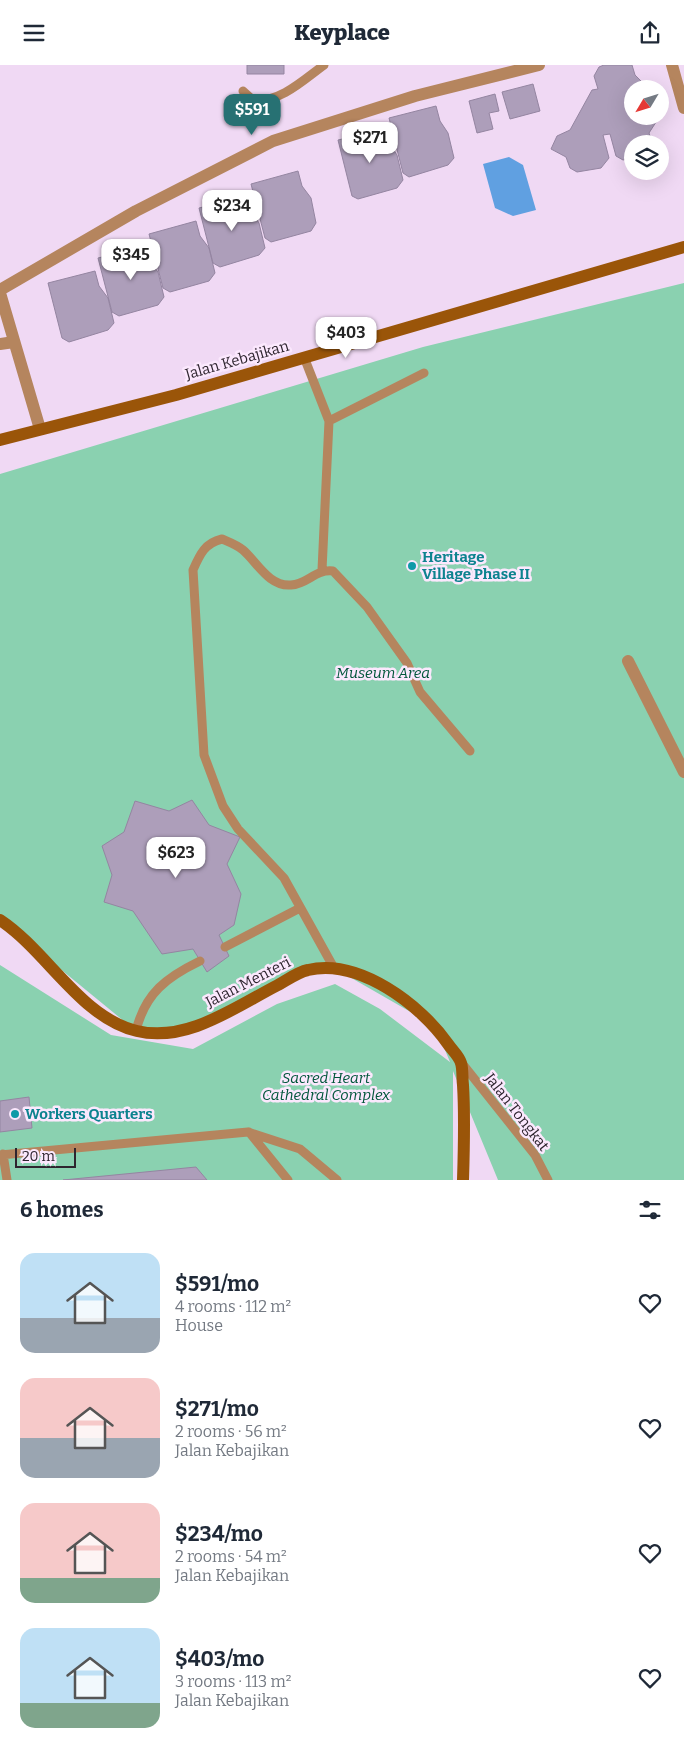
<!DOCTYPE html>
<html lang="en">
<head>
<meta charset="utf-8">
<style>
	:root { --surface:#fff; --page:#f6f6f7; --text:#1f2937; --muted:#747a83; --accent:#277173 }
	body { margin:0; font-family:Bitter,serif; background:var(--page); color:var(--text); height:100vh; display:flex; flex-direction:column; font-size:19px; white-space:nowrap }
	* { box-sizing:border-box; margin:0 }
	p { font-size:16px; color:var(--muted) }
	.icon { flex:none; width:28px; height:28px; fill:none; stroke:currentColor; stroke-width:2; stroke-linecap:round; stroke-linejoin:round }
	.map { position:relative; height:1115px; overflow:hidden }
	.sheet { display:flex; flex-direction:column; background:var(--surface); flex:1 }
	.sheet>* { flex:none }
	.needle { width:32px; rotate:232deg }
	.tools { position:absolute; left:624px; top:15px; display:grid; gap:10px }
	.tools a { display:grid; place-items:center; width:45px; height:45px; border-radius:50%; background:var(--surface); box-shadow:0 5px 20px #0002; font-size:25px }
	.scale { position:absolute; left:15px; bottom:12px; width:61px; box-sizing:border-box; padding-left:5px; border:2px solid #2e252f; border-top:0; font-size:14px; line-height:18px; white-space:nowrap; color:#2e252f; -webkit-text-stroke:4px #fbe8fd; paint-order:stroke }
	.price { position:absolute; translate:-50% -42px; padding:0 11px; border-radius:10px; background:#fff; color:#222; font-size:16px; line-height:32px; filter:drop-shadow(0 1px 2px #0008) }
	.price::after { content:''; position:absolute; left:50%; top:30px; width:15px; height:11px; margin-left:-8px; background:inherit; clip-path:polygon(0 0,100% 0,50% 100%) }
	.price.on { background:var(--accent); color:#fff }
	ul { padding:0; list-style:none }
	li { display:flex; align-items:center; gap:15px; height:125px; padding:0 20px }
	li span { display:grid; place-items:center; flex:none; width:140px; height:100px; border-radius:15px; color:#555 }
	li>.icon { margin-inline-start:auto }
	span .icon { width:60px; height:60px; fill:#fffc; stroke-width:1 }
	li b { font-size:21px }
	h2 { display:flex; justify-content:space-between; align-items:center; height:60px; padding:0 20px; font-size:21px }
	header { display:flex; justify-content:space-between; align-items:center; height:65px; padding:0 20px; background:var(--surface); font-size:22px; font-weight:800 }
	.map>svg:first-child { display:block }
	.green { fill:#8ad1b0 }
	.water { fill:#60a0e1 }
	.building { fill:#ad9eba; stroke:#9485a1 }
	.lines { fill:none; stroke-linecap:round; stroke-linejoin:round }
	.lane { stroke:#b5855e; stroke-width:9 }
	.street { stroke:#b5855e; stroke-width:12 }
	.secondary { stroke:#9a5509; stroke-width:12 }
	.culture-dot { fill:#0f9aa8; stroke:#fbe8fd; stroke-width:2 }
	.labels { text-anchor:middle; dominant-baseline:central; stroke-width:5; stroke-linejoin:round; paint-order:stroke }
	.street-label { font-size:15px; fill:#2e252f; stroke:#fbe8fd }
	.culture-label { font-size:15px; font-weight:bold; fill:#0d838f; stroke:#fbe8fd; text-anchor:start }
	.park-label { font-size:15px; font-style:italic; fill:#00563a; stroke:#fbe8fd }
</style>
</head>
<body>
<header><svg class="icon" aria-label="menu" viewBox="0 0 24 24"><path d="M4 6h16M4 12h16M4 18h16"/></svg>Keyplace<svg class="icon" aria-label="share" viewBox="0 0 24 24"><path d="M12 15V3M7 8l5-5 5 5M5 13v7h14v-7"/></svg></header>
<div class="map">
<svg width="684" height="1115" viewBox="0 0 684 1115">
	<rect width="100%" height="100%" fill="#f0d9f4"/>
	<path class="green" d="M684,218v897h-186l-45,-109v109h-453v-215l111,70 82,14 84,-45 58,-20 45,25 70,53 -15,-36 -101,-58 -27,2 -121,60 -50,1 -133,-109 -3,-5v-443l423,-127z"/>
	<path class="water" d="M509,92l14,8 13,45 -23,6 -18,-8 -12,-44z"/>
	<path class="building" d="M247,0h37v9h-37z
		M604,0h28l3,10 6,6 2,8h-11v27h21l5,3 -9,14 4,11h-21v14l-9,2 -7,-4 -6,-22 -7,1 6,23 -8,10 -24,4 -7,-4 -4,-11 -15,-8 6,-13 13,-6 22,-40 6,-1 -4,-13 5,-9z
		M533,19l7,27 -30,8 -8,-27z
		M495,29l4,17 -10,2 4,16 -16,4 -8,-32z
		M436,41l4,15 8,12 6,25 -6,7 -39,12 -6,-4 -14,-55z
		M385,64l4,14 8,12 6,25 -6,8 -39,11 -6,-3 -14,-56z
		M298,106l4,15 9,12 5,25 -5,8 -40,11 -6,-4 -14,-54z
		M247,131l4,15 8,12 6,25 -6,7 -39,12 -7,-4 -14,-55z
		M196,156l4,15 9,12 6,25 -6,8 -39,11 -7,-4 -14,-54z
		M146,181l3,14 9,12 6,25 -6,8 -39,11 -7,-4 -14,-54z
		M95,206l4,15 9,12 6,25 -6,7 -39,12 -7,-4 -14,-55z
		M192,735l17,25 31,12 -13,27 14,30 -7,31 -15,10 10,21 -22,16 -14,-23 -31,5 -29,-43 -29,-9 8,-27 -10,-29 22,-14 11,-31 34,10z
		M29,1032l3,31 -32,4v-31z
		M196,1102l11,13h-144z"/>
	<g class="lines">
		<path class="lane" d="M243,26l11,10c28,0 48,-20 70,-36
			M304,292l25,64
			M322,505l7,-149 95,-48
			M225,882l75,-39
			M334,903l-50,-90 -46,-49 -15,-23 -19,-51 -11,-185c7,-16 12,-27 29,-31 7,3 15,6 21,11 14,12 26,37 48,35 17,-1 24,-16 42,-14l34,36 40,56 13,29 50,59
			M136,966c9,-38 31,-54 64,-70
			M461,997l74,93 13,25
			M249,1067l39,48
			M3,1089l4,26
			M0,1090l248,-23 52,17 37,31"/>
		<path class="street" d="M672,0l12,43
			M0,225l136,-79 137,-70 142,-45 124,-31
			M0,228l40,136
			M0,279l14,-2
			M628,596l56,111"/>
		<path class="secondary" d="M0,375l176,-45 508,-148
			M0,855c47,31 81,98 137,111 50,12 98,-24 141,-46 9,-5 20,-13 30,-15 51,-12 113,35 140,74 4,6 11,12 13,19 2,6 1,15 2,22 2,32 1,63 0,95"/>
	</g>
	<g class="culture-dot">
		<circle cx="412" cy="501" r="5"/>
		<circle cx="15" cy="1049" r="5"/>
	</g>
	<g class="labels">
		<g class="street-label">
			<text transform="translate(237 295) rotate(-16)">Jalan Kebajikan</text>
			<text transform="translate(248 917) rotate(-27)">Jalan Menteri</text>
			<text transform="translate(517 1047) rotate(52)">Jalan Tongkat</text>
		</g>
		<g class="culture-label">
			<text x="422" y="492">Heritage<tspan x="422" dy="17">Village Phase II</tspan></text>
			<text x="25" y="1049">Workers Quarters</text>
		</g>
		<g class="park-label">
			<text x="383" y="608">Museum Area</text>
			<text x="326" y="1013">Sacred Heart<tspan x="326" dy="17">Cathedral Complex</tspan></text>
		</g>
	</g>
</svg>
<div class="tools">
<a><svg class="needle" viewBox="-14 -14 28 28"><path d="M0-13l5 13h-10z" fill="#e53935"/><path d="M0 13l5-13h-10z" fill="#747a83"/></svg></a>
<a><svg class="icon" aria-label="layers" viewBox="0 0 24 24"><path d="M12 4l9 5-9 5-9-5zM3 14l9 5 9-5"/></svg></a>
</div>
<div class="scale">20 m</div>
<b class="price on" style="left:252px;top:71px">$591</b>
<b class="price" style="left:370px;top:99px">$271</b>
<b class="price" style="left:232px;top:167px">$234</b>
<b class="price" style="left:131px;top:216px">$345</b>
<b class="price" style="left:346px;top:294px">$403</b>
<b class="price" style="left:176px;top:814px">$623</b>
</div>
<section class="sheet">
<h2>6 homes<svg class="icon" aria-label="filters" viewBox="0 0 24 24"><path d="M4 7h16M4 17h16"/><circle cx="9" cy="7" r="2"/><circle cx="15" cy="17" r="2"/></svg></h2>
<ul>
<li><span style="background:linear-gradient(#bfe0f5 65%,#9aa5b1 0)"><svg class="icon" aria-label="home" viewBox="0 0 24 24"><path d="M3 11l9-7 9 7M6 9v11h12V9"/></svg></span><div><b>$591/mo</b><p>4 rooms · 112 m²</p><p>House</p></div><svg class="icon" aria-label="heart" viewBox="0 0 24 24"><path d="M12 20l-8-8c-3-5 5-10 8-4 3-6 11-1 8 4z"/></svg></li>
<li><span style="background:linear-gradient(#f6c9c9 60%,#9aa5b1 0)"><svg class="icon" aria-label="home" viewBox="0 0 24 24"><path d="M3 11l9-7 9 7M6 9v11h12V9"/></svg></span><div><b>$271/mo</b><p>2 rooms · 56 m²</p><p>Jalan Kebajikan</p></div><svg class="icon" aria-label="heart" viewBox="0 0 24 24"><path d="M12 20l-8-8c-3-5 5-10 8-4 3-6 11-1 8 4z"/></svg></li>
<li><span style="background:linear-gradient(#f6c9c9 75%,#7fa58c 0)"><svg class="icon" aria-label="home" viewBox="0 0 24 24"><path d="M3 11l9-7 9 7M6 9v11h12V9"/></svg></span><div><b>$234/mo</b><p>2 rooms · 54 m²</p><p>Jalan Kebajikan</p></div><svg class="icon" aria-label="heart" viewBox="0 0 24 24"><path d="M12 20l-8-8c-3-5 5-10 8-4 3-6 11-1 8 4z"/></svg></li>
<li><span style="background:linear-gradient(#bfe0f5 75%,#7fa58c 0)"><svg class="icon" aria-label="home" viewBox="0 0 24 24"><path d="M3 11l9-7 9 7M6 9v11h12V9"/></svg></span><div><b>$403/mo</b><p>3 rooms · 113 m²</p><p>Jalan Kebajikan</p></div><svg class="icon" aria-label="heart" viewBox="0 0 24 24"><path d="M12 20l-8-8c-3-5 5-10 8-4 3-6 11-1 8 4z"/></svg></li>
</ul>
</section>
</body>
</html>
